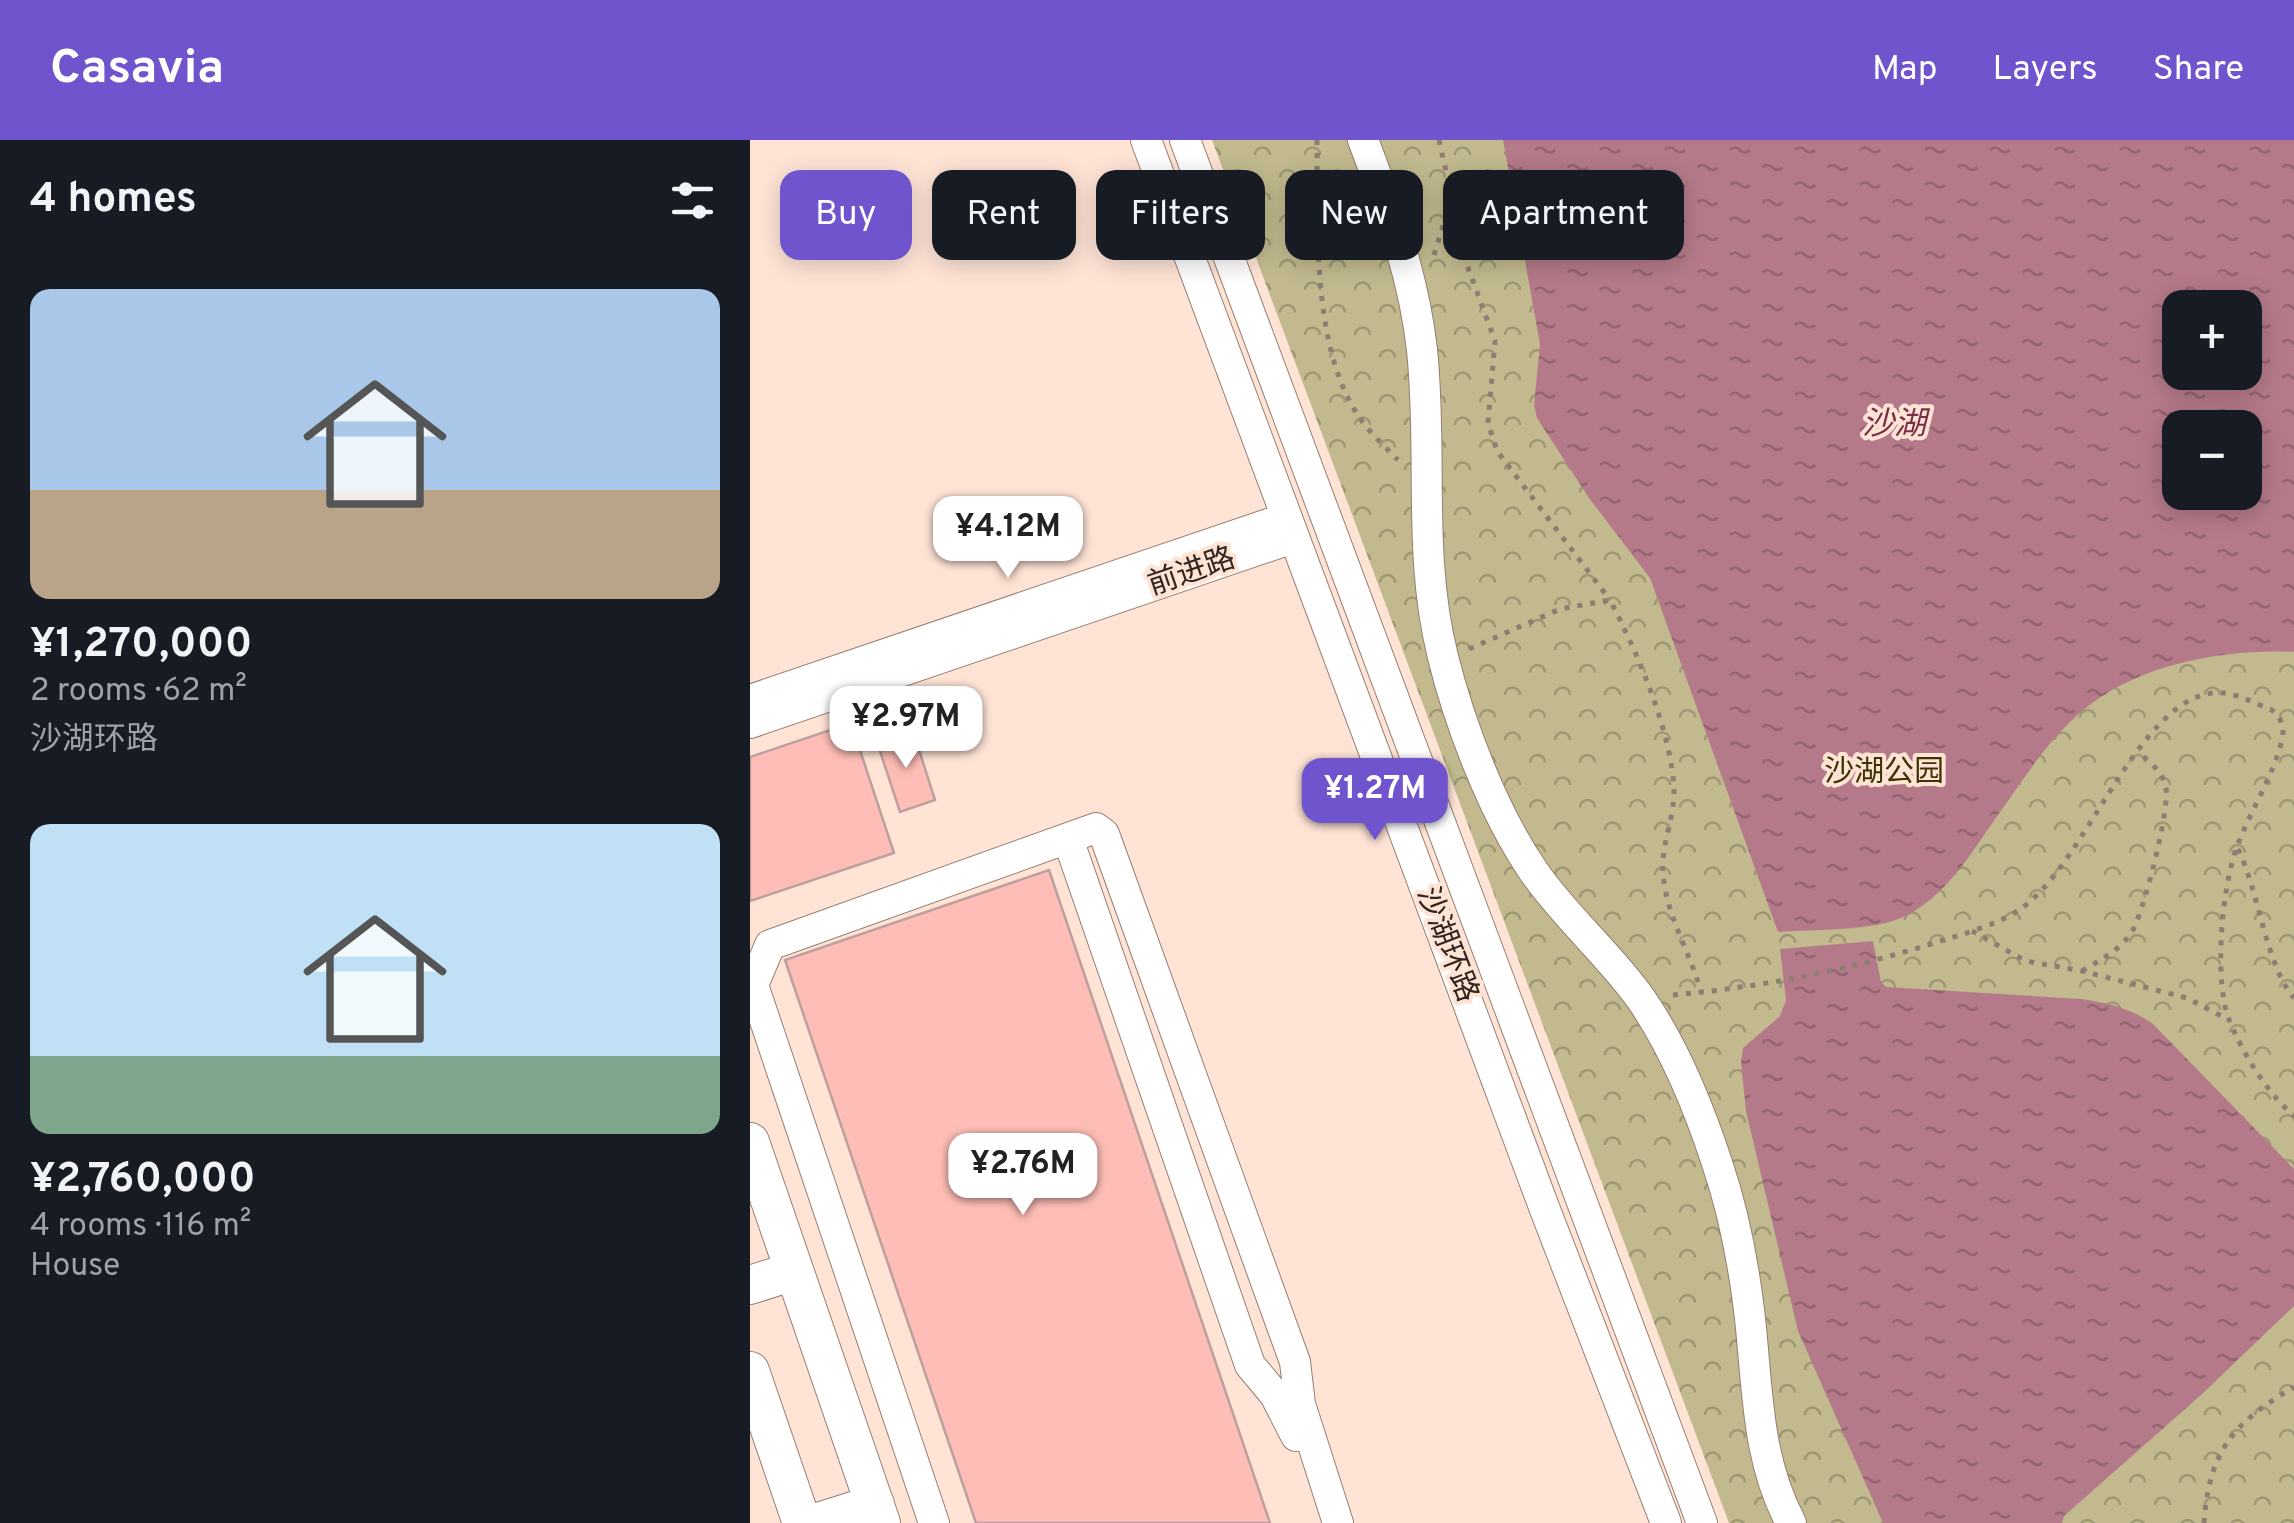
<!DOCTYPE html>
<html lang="en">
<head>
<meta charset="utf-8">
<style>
	:root { --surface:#171b24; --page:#20242c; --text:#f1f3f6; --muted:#9ea1a6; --accent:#6f54ce }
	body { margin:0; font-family:Overpass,"Noto Sans SC",sans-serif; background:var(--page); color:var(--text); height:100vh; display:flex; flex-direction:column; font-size:38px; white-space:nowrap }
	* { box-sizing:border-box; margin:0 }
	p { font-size:32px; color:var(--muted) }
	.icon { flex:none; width:55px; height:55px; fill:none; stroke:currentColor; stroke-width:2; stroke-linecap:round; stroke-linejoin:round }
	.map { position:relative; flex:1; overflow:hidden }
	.panel { display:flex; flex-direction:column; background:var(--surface); width:750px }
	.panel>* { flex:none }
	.guide { position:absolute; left:30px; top:30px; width:950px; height:90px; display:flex; gap:20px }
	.tools { position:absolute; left:1412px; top:150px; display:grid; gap:20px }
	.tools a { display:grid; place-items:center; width:100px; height:100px; border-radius:20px; background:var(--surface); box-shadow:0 5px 25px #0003; font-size:50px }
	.price { position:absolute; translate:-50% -85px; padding:0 22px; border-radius:20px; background:#fff; color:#222; font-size:32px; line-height:65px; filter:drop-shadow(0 2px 5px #0008) }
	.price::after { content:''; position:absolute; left:50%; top:60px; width:30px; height:22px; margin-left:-15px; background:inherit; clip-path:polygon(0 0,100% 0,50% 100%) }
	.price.active { background:var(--accent); color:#fff }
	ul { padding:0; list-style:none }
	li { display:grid; align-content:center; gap:20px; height:530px; padding:0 30px }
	li span { display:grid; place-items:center; height:310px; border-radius:20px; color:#555 }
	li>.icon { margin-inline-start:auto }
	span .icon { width:180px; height:180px; fill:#fffc; stroke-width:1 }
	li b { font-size:42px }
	h2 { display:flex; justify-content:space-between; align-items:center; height:120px; padding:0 30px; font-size:42px }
	.tag { padding:0 35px; border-radius:20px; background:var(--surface); box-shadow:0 5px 25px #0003; font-size:35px; line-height:90px }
	.tag.active { background:var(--accent); color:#fff }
	header { display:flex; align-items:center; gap:60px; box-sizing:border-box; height:140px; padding:0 50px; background:var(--accent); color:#fff }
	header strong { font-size:48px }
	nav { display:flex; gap:55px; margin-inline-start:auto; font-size:35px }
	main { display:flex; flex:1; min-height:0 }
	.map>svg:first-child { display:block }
	.forest { fill:url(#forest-crowns); fill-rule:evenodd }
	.water { fill:url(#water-ripples); fill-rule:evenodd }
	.building { fill:#febeb7; stroke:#bda09d; stroke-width:2.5 }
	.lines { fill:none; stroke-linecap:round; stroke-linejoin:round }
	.minor-casing { stroke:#967e71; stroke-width:32 }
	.major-casing { stroke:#967e71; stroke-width:40 }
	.path { stroke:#8e7d73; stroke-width:5; stroke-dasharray:5 8; stroke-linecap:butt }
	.minor { stroke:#fff; stroke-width:30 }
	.major { stroke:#fff; stroke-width:38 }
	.labels { text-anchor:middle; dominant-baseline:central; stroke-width:8; stroke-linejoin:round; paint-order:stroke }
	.street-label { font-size:30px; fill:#2f2620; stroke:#ffe4d6 }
	.park-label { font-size:30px; fill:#3d3405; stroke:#ffe4d6 }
	.water-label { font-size:32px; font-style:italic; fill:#7a3049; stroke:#ffe4d6 }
</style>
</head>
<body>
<header>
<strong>Casavia</strong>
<nav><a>Map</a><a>Layers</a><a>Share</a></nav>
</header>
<main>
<section class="panel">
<h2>4 homes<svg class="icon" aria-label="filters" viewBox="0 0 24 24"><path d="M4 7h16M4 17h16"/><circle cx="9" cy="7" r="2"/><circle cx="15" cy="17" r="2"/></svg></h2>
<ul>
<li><span style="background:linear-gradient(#a9c7e8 65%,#b9a48a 0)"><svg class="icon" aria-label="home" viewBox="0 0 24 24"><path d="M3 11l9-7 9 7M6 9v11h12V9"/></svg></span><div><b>¥1,270,000</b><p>2 rooms · 62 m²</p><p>沙湖环路</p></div></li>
<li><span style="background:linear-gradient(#bfe0f5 75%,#7fa58c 0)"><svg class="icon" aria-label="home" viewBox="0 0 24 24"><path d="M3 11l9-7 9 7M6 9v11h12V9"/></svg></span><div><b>¥2,760,000</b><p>4 rooms · 116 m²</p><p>House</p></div></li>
</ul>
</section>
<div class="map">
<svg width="1544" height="1383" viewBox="0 0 1544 1383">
	<defs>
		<pattern id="forest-crowns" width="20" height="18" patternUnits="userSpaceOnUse" patternTransform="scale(2.5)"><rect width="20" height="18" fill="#c2ba8e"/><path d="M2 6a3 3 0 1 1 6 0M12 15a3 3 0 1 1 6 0" fill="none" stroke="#9e9774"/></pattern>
		<pattern id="water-ripples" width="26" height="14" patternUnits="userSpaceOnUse" patternTransform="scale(2.5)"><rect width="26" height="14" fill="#b57a8a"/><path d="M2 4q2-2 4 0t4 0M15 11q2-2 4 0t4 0" fill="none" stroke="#946470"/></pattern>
	</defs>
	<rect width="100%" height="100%" fill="#ffe4d6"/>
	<path class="forest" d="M462,0h1082v1383h-565zM1430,168h65v64h-65zM1430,288h65v64h-65z"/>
	<path class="water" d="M753,0h791v512c-67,-3 -149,11 -203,52 -38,28 -66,73 -93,111 -26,36 -46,73 -85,97 -31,20 -97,17 -135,20l-128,-354 -61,-80 -52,-80 -3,-13 6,-61zM1430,168h65v64h-65zM1430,288h65v64h-65z
		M1123,801l8,41 5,5 195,12c27,4 48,9 71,24l142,146v137l-93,89 -137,121 -2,7h-179l-85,-192 -52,-220 -5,-48 2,-15 37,-32 6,-16 -6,-51z"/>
	<path class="building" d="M101,583l43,130 -144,48v-144z
		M163,591l22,69 -35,12 -23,-70z
		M299,730l221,653h-294l-191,-563z"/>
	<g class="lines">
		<defs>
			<path id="minor" d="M396,0l398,1067 122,316
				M435,0l517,1383
				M613,0c26,68 51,137 59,210 11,105 -5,204 21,307 17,69 51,157 91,215 31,45 77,84 107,127 33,48 58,109 76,164 16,47 26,98 32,147 9,73 6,146 42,213
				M0,560l536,-182
				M0,583l543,-185
				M318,699l182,526 25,30 21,41
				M184,1383l-181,-538 17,-40 326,-117 8,6 191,528 5,42 38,119"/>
			<path id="major" d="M0,1002l131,381
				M0,1145l44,-14
				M0,1231l52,152
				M65,1383l60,-19"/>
		</defs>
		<use href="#minor" class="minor-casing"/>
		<use href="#major" class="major-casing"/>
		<path class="path" d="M567,0c1,83 -6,202 40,274 11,17 27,32 41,46
			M689,0l28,125 28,76 -7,82 9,28 113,149
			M684,115l16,-52
			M719,509l91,-40 50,-9c27,52 62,132 64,191 0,32 -16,59 -10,91 5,38 27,73 37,110
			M1488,709c21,43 28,117 56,149
			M1222,791l54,30 56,10 105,27 40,21
			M1332,831c18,-11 37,-20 49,-38 12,-16 39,-125 35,-145 -3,-16 -16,-26 -28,-36
			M923,855c89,-8 176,-25 261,-52 29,-9 60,-17 85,-33 66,-43 118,-211 195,-217 19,-2 40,10 58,17 11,9 13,19 9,34 -10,36 -32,70 -45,105 -14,41 -23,133 -6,173 13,32 38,72 64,94
			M1454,1383c5,-72 29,-100 90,-136"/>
		<use href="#minor" class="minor"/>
		<use href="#major" class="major"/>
	</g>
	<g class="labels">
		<g class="street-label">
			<text transform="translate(442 433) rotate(-19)">前进路</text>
			<text transform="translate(696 805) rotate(69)">沙湖环路</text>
		</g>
		<g class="park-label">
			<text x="1134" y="633">沙湖公园</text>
		</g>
		<g class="water-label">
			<text x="1144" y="286">沙湖</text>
		</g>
	</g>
</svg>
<div class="tools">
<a>+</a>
<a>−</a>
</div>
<b class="price" style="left:258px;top:441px">¥4.12M</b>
<b class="price" style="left:156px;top:631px">¥2.97M</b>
<b class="price active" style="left:625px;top:703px">¥1.27M</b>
<b class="price" style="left:273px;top:1078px">¥2.76M</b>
<div class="guide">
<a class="tag active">Buy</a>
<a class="tag">Rent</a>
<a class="tag">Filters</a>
<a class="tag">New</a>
<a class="tag">Apartment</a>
</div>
</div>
</main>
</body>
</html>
